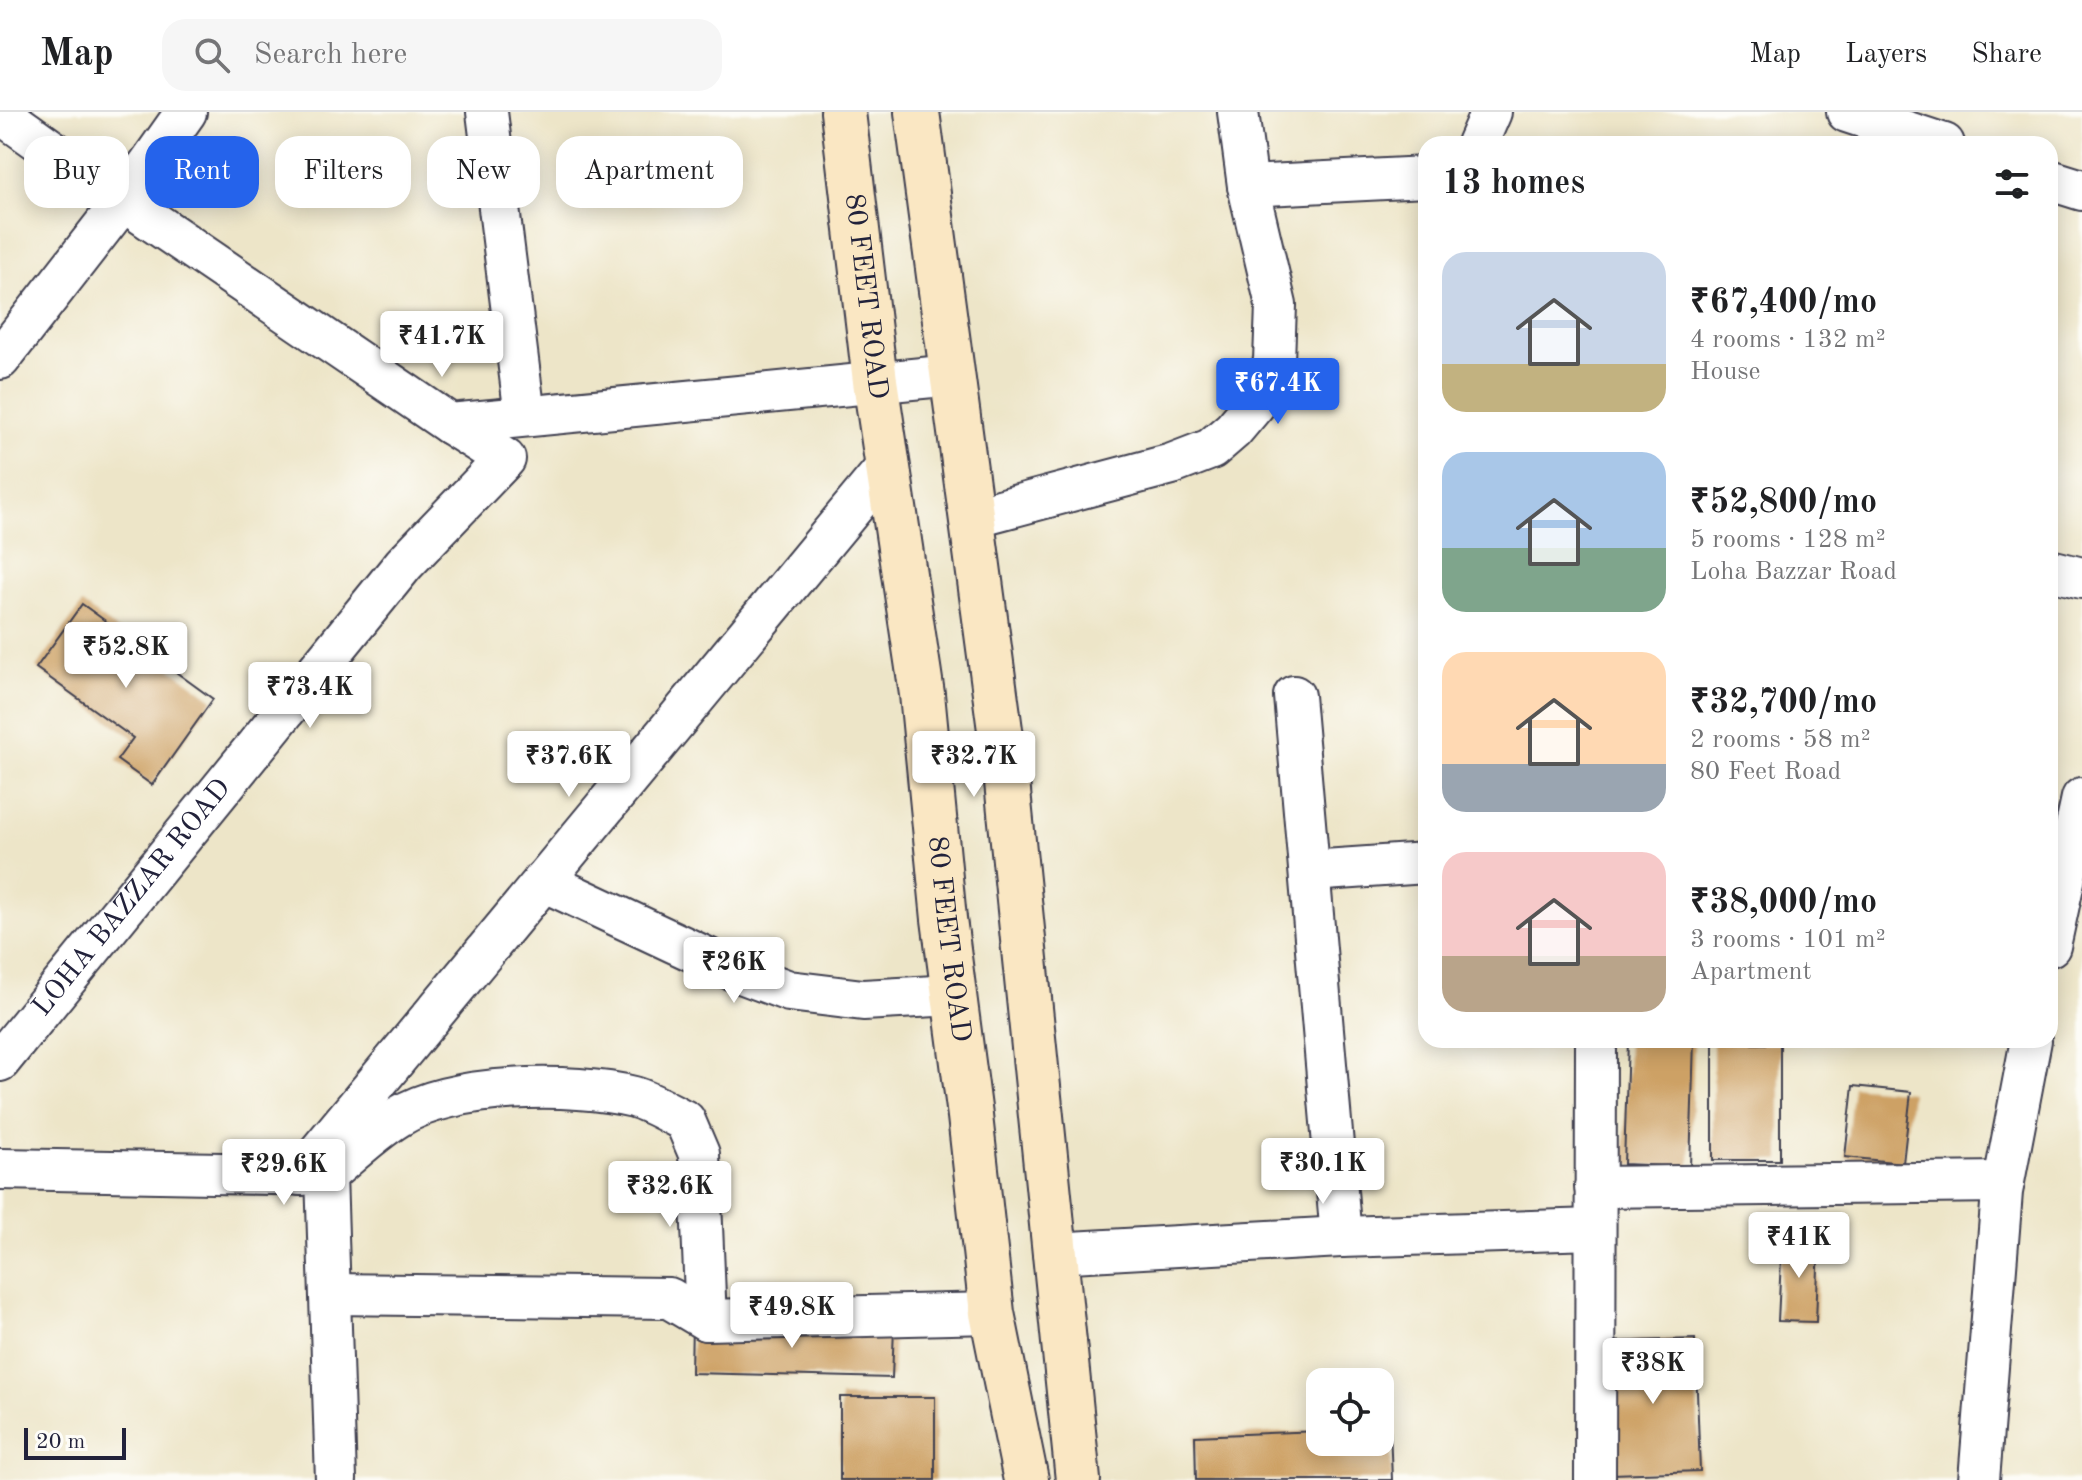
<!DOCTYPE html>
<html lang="en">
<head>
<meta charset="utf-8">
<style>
	:root { --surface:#fff; --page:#f6f6f6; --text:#202124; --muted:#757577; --line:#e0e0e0; --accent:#2563eb }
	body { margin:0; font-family:"Old Standard TT",serif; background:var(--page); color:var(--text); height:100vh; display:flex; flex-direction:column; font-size:30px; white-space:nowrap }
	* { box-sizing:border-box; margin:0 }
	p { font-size:26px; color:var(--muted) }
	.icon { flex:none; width:44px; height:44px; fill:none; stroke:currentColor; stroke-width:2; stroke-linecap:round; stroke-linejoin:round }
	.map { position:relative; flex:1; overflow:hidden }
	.drawer { position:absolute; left:1418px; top:24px; width:640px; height:912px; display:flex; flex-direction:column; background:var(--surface); border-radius:24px; box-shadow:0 4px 20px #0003 }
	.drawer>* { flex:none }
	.top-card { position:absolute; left:24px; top:24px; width:760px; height:72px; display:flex; gap:16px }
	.controls { position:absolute; left:1306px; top:1256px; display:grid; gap:16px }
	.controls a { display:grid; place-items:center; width:88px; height:88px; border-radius:16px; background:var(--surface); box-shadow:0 4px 20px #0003; font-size:40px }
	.scale { position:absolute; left:24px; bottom:20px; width:102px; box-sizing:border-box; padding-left:8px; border:4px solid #22223b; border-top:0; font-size:22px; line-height:28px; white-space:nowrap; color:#22223b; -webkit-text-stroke:6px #fdfcf7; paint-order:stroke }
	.price { position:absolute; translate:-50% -68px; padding:0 18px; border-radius:8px; background:#fff; color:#222; font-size:26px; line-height:52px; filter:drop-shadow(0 2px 4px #0008) }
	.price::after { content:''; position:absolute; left:50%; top:48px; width:24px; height:18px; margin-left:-12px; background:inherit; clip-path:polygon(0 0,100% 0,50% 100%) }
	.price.current { background:var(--accent); color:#fff }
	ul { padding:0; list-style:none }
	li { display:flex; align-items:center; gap:24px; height:200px; padding:0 24px }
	li span { display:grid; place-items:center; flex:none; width:224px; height:160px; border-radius:24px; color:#555 }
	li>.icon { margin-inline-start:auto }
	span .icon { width:96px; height:96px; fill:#fffc; stroke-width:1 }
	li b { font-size:34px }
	h2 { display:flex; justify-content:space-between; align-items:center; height:96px; padding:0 24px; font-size:34px }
	.chip { padding:0 28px; border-radius:24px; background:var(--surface); box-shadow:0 4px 20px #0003; font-size:28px; line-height:72px }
	.chip.current { background:var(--accent); color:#fff }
	header { display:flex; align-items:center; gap:48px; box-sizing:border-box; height:112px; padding:0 40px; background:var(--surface); border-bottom:2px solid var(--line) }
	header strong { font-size:38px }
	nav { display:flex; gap:44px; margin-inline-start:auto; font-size:28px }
	.search { width:560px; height:72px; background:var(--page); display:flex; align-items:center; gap:20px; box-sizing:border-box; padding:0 28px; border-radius:24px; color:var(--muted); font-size:30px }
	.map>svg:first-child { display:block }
	.building { fill:#cda165 }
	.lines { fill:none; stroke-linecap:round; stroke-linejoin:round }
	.minor-casing { stroke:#403f50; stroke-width:44 }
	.secondary-casing { stroke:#403f50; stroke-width:48 }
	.minor { stroke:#fff; stroke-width:40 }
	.secondary { stroke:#fae7c3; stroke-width:44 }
	.labels { text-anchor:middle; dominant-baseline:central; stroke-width:6; stroke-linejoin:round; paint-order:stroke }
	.street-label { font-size:28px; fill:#22223b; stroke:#fdfcf7 }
</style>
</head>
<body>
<header>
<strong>Map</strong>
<div class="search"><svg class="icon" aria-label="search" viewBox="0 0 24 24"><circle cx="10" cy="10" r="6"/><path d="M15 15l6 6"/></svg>Search here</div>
<nav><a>Map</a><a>Layers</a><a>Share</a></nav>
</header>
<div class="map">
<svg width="2082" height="1368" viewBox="0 0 2082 1368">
	<rect width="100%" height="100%" fill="#fdfcf7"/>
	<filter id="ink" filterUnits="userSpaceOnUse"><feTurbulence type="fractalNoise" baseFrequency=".0125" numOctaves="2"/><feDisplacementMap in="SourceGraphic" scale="16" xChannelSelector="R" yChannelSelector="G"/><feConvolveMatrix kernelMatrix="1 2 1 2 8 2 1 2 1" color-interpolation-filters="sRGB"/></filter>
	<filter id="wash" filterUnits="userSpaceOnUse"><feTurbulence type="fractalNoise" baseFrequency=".006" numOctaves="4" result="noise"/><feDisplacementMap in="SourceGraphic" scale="32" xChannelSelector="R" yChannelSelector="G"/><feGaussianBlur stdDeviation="1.8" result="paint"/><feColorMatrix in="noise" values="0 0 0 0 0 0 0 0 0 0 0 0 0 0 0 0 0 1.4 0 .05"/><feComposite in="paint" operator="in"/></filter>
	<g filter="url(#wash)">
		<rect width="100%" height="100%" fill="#ede5c8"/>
		<g id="blocks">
			<path class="building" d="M82,492l131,95 -61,86 -35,-25 16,-22 -97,-70z
				M1628,928h66l-4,127 -66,-3z
				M1713,928h40v4h27v116h-67z
				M1853,974l58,6 -8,71 -58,-6z
				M1782,1126l37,2 -3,82 -38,-1z
				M692,1210l202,6 -2,50 -201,-5z
				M1695,1227l5,132 -88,3 -6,-132z
				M840,1285h95v83h-95z
				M1380,1316h10l2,52h-196l-1,-44 125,-5v11h60z"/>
		</g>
	</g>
	<g filter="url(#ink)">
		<use href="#blocks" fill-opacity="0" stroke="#403f50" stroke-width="2"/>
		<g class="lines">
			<defs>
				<g id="minor">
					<path d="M487,0l38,304"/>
					<path d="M1847,0l97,32"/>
					<path d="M0,1l123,88 327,223 503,-49"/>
					<path d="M1477,32l14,-32"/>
					<path d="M2050,68l32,10"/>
					<path d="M1248,74l178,-9"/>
					<path d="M0,247l123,-158 63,-89"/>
					<path d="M973,405l199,-53 39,-15 22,-19 27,-32 14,-37 2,-56 -28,-119 -10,-74"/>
					<path d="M2050,458l32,8"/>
					<path d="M1294,584l47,541"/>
					<path d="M1310,759l116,-8"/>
					<path d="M543,769l190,89 56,21 74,9 91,-5"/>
					<path d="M2050,834l32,-148"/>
					<path id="s1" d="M0,949l404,-497 101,-105 -55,-35"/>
					<path d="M0,1057l326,6 10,305"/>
					<path d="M300,1063l588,-710"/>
					<path d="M326,1063c23,-19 46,-42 72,-58 54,-34 175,-35 236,-20 17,5 35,16 51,24l14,33 7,166 286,-7"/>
					<path d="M1595,1075l409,-5"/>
					<path d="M1053,1141l288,-16 254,-8"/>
					<path d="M330,1182l339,4 37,22"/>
					<path d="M1595,1368l1,-440"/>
					<path d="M1979,1368l23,-288 29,-152"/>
				</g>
				<g id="secondary">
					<path id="s2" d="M843,0l32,269 47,313 22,225 26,197 22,197 34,167"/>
					<path d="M917,0l90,670 71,698"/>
				</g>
			</defs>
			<use href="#minor" class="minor-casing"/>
			<use href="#secondary" class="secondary-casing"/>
			<use href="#minor" class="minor"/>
			<use href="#secondary" class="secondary"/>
		</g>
	</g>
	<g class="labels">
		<g class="street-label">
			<text stroke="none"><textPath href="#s2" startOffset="186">80 FEET ROAD</textPath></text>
			<text stroke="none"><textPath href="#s1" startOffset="210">LOHA BAZZAR ROAD</textPath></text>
			<text stroke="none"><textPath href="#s2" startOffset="834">80 FEET ROAD</textPath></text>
		</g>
	</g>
</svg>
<div class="controls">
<a><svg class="icon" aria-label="locate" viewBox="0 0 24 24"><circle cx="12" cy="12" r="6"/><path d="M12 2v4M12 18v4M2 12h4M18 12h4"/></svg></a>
</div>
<div class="scale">20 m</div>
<b class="price" style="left:442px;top:267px">₹41.7K</b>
<b class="price current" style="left:1278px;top:314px">₹67.4K</b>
<b class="price" style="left:126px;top:578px">₹52.8K</b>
<b class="price" style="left:310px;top:618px">₹73.4K</b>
<b class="price" style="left:569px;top:687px">₹37.6K</b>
<b class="price" style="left:974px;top:687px">₹32.7K</b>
<b class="price" style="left:734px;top:893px">₹26K</b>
<b class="price" style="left:1323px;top:1094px">₹30.1K</b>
<b class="price" style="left:284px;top:1095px">₹29.6K</b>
<b class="price" style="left:670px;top:1117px">₹32.6K</b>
<b class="price" style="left:1799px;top:1168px">₹41K</b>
<b class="price" style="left:792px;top:1238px">₹49.8K</b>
<b class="price" style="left:1653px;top:1294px">₹38K</b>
<div class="top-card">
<a class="chip">Buy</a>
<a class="chip current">Rent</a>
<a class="chip">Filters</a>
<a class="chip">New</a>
<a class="chip">Apartment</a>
</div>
<section class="drawer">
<h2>13 homes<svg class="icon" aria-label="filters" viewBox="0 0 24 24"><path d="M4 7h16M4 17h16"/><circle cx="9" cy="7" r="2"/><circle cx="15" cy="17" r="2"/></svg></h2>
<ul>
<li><span style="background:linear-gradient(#c9d6e8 70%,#c2b280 0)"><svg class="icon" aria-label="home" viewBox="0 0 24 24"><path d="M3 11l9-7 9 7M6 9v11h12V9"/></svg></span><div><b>₹67,400/mo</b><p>4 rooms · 132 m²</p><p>House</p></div></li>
<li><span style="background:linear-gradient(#a9c7e8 60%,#7fa58c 0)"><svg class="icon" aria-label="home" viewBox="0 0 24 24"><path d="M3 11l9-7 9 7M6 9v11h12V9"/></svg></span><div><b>₹52,800/mo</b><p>5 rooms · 128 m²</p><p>Loha Bazzar Road</p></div></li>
<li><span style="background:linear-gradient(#ffd9b3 70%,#9aa5b1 0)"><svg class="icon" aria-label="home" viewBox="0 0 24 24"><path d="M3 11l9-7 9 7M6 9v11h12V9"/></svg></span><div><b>₹32,700/mo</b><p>2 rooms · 58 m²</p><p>80 Feet Road</p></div></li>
<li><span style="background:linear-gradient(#f6c9c9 65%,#b9a48a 0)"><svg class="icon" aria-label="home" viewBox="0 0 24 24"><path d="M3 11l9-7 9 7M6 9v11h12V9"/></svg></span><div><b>₹38,000/mo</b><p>3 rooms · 101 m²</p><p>Apartment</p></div></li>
</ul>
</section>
</div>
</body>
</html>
